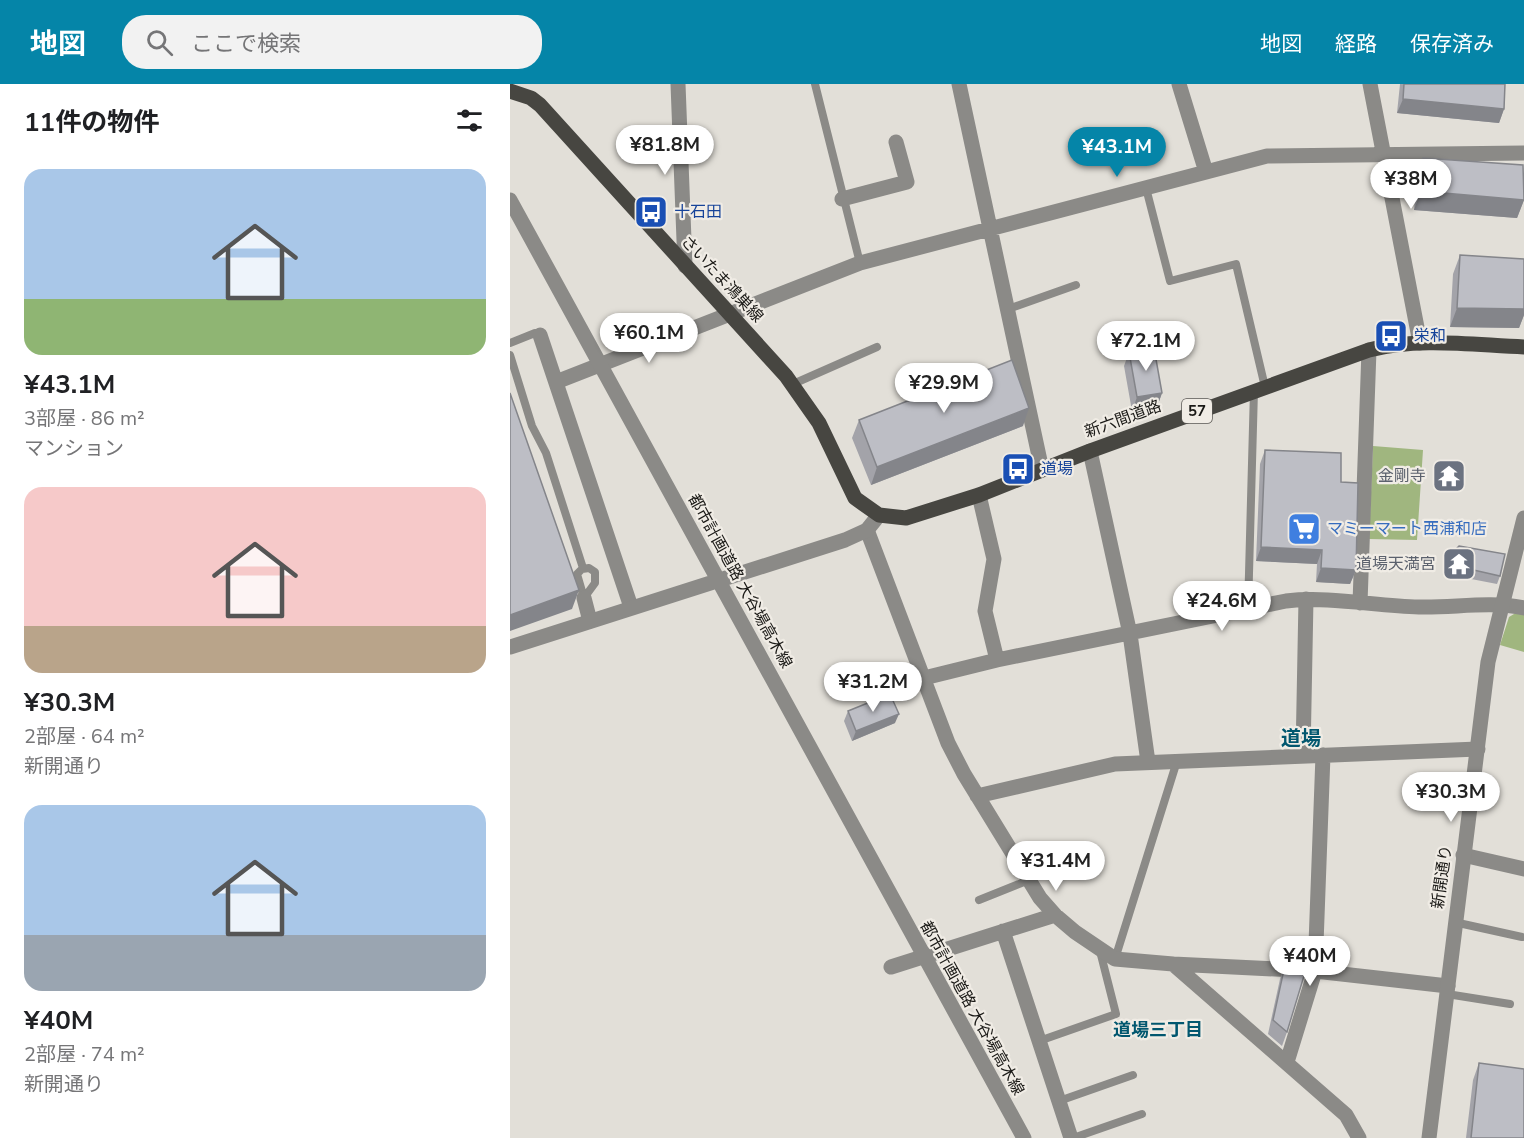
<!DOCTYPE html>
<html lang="ja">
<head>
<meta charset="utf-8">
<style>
	:root { --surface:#fff; --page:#f2f2f2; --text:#202124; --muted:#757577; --accent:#0585a8 }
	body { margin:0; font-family:"Nunito Sans","Noto Sans JP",sans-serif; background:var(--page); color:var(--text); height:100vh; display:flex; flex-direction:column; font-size:22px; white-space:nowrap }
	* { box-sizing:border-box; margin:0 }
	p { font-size:20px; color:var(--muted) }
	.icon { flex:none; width:33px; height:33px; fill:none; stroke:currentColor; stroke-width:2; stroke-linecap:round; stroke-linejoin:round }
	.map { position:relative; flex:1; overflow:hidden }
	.sheet { display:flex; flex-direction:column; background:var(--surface); width:510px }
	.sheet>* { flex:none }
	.price { position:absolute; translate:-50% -51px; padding:0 14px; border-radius:21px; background:#fff; color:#222; font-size:20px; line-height:39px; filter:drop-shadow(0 2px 3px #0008) }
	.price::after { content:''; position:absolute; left:50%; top:36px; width:18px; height:14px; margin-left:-9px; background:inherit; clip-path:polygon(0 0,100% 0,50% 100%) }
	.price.selected { background:var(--accent); color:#fff }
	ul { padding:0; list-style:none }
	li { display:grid; align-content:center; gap:12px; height:318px; padding:0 24px }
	li span { display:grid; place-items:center; height:186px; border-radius:18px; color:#555 }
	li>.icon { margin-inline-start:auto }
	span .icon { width:108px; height:108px; fill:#fffc; stroke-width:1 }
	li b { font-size:26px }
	h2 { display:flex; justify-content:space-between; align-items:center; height:72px; padding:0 24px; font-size:26px }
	header { display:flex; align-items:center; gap:36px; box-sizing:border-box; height:84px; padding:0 30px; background:var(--accent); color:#fff }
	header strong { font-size:28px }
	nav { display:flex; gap:33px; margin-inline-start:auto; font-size:21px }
	.search { width:420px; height:54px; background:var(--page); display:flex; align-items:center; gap:15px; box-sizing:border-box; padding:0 21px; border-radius:24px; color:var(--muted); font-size:22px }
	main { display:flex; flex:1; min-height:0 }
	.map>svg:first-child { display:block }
	.green { fill:#a0b67f }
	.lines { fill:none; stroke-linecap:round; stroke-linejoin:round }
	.service { stroke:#8b8a87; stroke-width:8 }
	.minor { stroke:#8b8a87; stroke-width:15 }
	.tertiary { stroke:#8b8a87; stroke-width:15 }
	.primary { stroke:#474641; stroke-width:15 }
	.wall { fill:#a3a3a9 }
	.shaded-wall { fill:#84858a }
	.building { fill:#bdbec5; stroke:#84858a; stroke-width:1.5 }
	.labels { text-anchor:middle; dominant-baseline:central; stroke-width:4.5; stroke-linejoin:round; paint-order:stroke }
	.shield { fill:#f0ece5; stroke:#5a5854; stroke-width:1.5 }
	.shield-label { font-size:15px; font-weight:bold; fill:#1a1916 }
	.transit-label { font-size:16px; fill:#164399; stroke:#f0ece5; text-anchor:start }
	.street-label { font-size:16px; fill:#1a1916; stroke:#f0ece5 }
	.worship-label { font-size:16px; fill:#5b616d; stroke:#f0ece5; text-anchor:end }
	.shop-label { font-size:16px; fill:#366cbe; stroke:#f0ece5; text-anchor:start }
	.neighbourhood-label { font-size:18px; font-weight:bold; fill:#02576f; stroke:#f0ece5 }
	.quarter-label { font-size:20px; font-weight:bold; fill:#02576f; stroke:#f0ece5 }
</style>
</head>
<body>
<header>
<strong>地図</strong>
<div class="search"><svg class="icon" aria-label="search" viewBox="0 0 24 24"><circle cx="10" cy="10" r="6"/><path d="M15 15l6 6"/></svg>ここで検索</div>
<nav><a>地図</a><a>経路</a><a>保存済み</a></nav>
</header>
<main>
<section class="sheet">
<h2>11件の物件<svg class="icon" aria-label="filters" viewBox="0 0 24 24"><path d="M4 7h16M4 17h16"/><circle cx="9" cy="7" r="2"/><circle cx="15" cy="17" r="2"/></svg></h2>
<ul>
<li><span style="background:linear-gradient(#a9c7e8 70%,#8fb573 0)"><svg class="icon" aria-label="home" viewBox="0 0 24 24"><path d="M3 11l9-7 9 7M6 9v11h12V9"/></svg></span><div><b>¥43.1M</b><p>3部屋 · 86 m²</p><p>マンション</p></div></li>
<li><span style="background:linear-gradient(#f6c9c9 75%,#b9a48a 0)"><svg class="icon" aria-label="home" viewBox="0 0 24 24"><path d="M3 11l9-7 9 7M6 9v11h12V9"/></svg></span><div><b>¥30.3M</b><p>2部屋 · 64 m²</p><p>新開通り</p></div></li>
<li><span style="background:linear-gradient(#a9c7e8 70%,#9aa5b1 0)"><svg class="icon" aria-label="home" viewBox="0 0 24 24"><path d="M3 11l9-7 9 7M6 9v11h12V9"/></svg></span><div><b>¥40M</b><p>2部屋 · 74 m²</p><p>新開通り</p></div></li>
</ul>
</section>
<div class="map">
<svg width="1014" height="1054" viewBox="0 0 1014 1054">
	<rect width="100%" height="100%" fill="#e2dfd8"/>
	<path class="green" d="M863,362l50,4 -6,90 -48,-1z
		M1009,527l5,1v40l-24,-7 9,-28z"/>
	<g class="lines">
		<path class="service" d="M305,0l45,179
			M636,104l24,93 66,-17 29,123
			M498,225l68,-24
			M0,259l25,-10 5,2
			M0,271l22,71 14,27 37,115
			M283,300l84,-37
			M79,484l6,4v11l-11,15 -7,-24 5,-5z
			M738,526l6,-220
			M469,816l50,-20
			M944,838l68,15
			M605,875l62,-198
			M937,910l63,10
			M529,957l77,-27 -16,-63
			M549,1017l74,-26
			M563,1054l69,-24"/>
		<path class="minor" d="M168,0l7,182
			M449,0l83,386
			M669,0l27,88
			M860,0l50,259
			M332,115l65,-17 -11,-40
			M30,251l91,272
			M46,298l304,-119 407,-107 257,-3
			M580,367l40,183 18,128
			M469,411l15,64 -9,52 12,49
			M357,446l81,213 16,31 76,124 15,17 20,17 40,27 58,5 173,151 13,23
			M74,514l6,23
			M850,519l9,-253
			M414,594l73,-18 289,-59c44,-5 89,5 133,6 35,1 70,-6 105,1
			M793,671l3,-156
			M467,712l138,-32 363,-15
			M953,771l61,14
			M493,847l68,207
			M663,880l142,7 133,15
			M381,883l164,-52
			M777,978l28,-91 8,-216"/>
		<path class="tertiary" d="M0,116l514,938
			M0,563l335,-107 22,-10 12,-15
			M919,1054l59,-476 36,-144"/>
		<path class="primary" d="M0,7l21,7 9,7 246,271 33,47 36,75 24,17 27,3 73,-23 111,-44 279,-101c50,-13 104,-5 155,-3"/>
	</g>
	<path class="wall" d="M890,0h105l-1,25 -5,14 -102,-10z
		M913,74l101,42 -7,18 -103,-8 3,-34z
		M950,171l64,4v56l-5,13 -69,-1 3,-53z
		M619,268l33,41 -5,14 -25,4 -8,-45z
		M349,336l164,6 -152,59 -19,-47z
		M755,366l76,32 15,88 -6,14 -34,-2 1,-18 -61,-3 4,-97z
		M946,465l44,27 -3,8 -31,-6 1,-6 -16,-3 2,-11z
		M338,627l47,12 -43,18 -8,-20z
		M775,881l2,67 -5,14 -14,-12 12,-55z
		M969,979l45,75h-58l7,-58z"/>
	<path class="shaded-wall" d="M893,15l101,10 -5,14 -102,-10z
		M911,107l103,9 -7,18 -103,-8z
		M947,224l67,1v6l-5,13 -69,-1z
		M652,309l-5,14 -25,4 5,-14z
		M519,324l-6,18 -152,59 6,-18z
		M751,463l61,3 -5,14 -61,-3z
		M811,484l35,2 -6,14 -34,-2z
		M69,506l-7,19 -62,22v-16z
		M389,630l-4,9 -43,18 4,-10z"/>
	<path class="building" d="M894,0h101l-1,25 -101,-10z
		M913,74l100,7 1,35 -103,-9z
		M950,171l64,4v50l-67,-1z
		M644,264l8,45 -25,4 -8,-45z
		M502,276l17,48 -152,59 -18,-47z
		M0,309l69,197 -69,25z
		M755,366l76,3v29l17,1 -2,87 -35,-2 1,-18 -61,-3z
		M949,462l46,8 -5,22 -31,-7 1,-5 -16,-4 2,-11z
		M380,610l9,20 -43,17 -8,-20z
		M775,881l22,1 -20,66 -14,-12z
		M969,979l45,6v69h-53z"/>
	<defs>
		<symbol id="bus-square" viewBox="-11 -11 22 22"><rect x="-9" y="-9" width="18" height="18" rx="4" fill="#1a4fb4" stroke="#f0ece5"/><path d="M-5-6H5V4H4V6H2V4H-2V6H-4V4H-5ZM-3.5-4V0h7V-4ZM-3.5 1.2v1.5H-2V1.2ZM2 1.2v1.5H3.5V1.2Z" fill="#fff"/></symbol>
		<symbol id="temple-square" viewBox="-11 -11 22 22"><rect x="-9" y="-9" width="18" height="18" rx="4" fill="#6b7280" stroke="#f0ece5"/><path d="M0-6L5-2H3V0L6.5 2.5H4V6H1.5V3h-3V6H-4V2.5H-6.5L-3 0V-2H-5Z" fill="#fff"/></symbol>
		<symbol id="supermarket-square" viewBox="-11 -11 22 22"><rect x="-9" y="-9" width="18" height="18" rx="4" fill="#3f7fe0" stroke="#f0ece5"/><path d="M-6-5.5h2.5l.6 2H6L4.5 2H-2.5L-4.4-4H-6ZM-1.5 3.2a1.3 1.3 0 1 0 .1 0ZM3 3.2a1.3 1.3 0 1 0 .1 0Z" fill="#fff"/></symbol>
	</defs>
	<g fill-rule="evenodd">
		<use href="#bus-square" x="122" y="109" width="38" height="38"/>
		<use href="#bus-square" x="862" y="233" width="38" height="38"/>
		<use href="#bus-square" x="489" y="366" width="38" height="38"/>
		<use href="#temple-square" x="920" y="373" width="38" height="38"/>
		<use href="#supermarket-square" x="775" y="426" width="38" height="38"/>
		<use href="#temple-square" x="930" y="461" width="38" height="38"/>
	</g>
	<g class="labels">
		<rect class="shield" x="672" y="315" width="30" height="24" rx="4.5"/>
		<g class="shield-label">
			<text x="687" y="327">57</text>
		</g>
		<g class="transit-label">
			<text x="164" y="128">十石田</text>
			<text x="904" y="252">栄和</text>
			<text x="531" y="385">道場</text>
		</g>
		<g class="street-label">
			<text transform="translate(212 195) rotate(47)">さいたま鴻巣線</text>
			<text transform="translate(613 335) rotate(-20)">新六間道路</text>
			<text transform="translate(230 497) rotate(61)">都市計画道路 大谷場高木線</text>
			<text transform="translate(932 793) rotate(-82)">新開通り</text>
			<text transform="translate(462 924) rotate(61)">都市計画道路 大谷場高木線</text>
		</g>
		<g class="worship-label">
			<text x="916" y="392">金剛寺</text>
			<text x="926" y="480">道場天満宮</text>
		</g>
		<g class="shop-label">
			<text x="817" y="445">マミーマート西浦和店</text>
		</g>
		<g class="neighbourhood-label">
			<text x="648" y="946">道場三丁目</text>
		</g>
		<g class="quarter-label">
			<text x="791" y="654">道場</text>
		</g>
	</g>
</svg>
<b class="price" style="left:155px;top:92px">¥81.8M</b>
<b class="price selected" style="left:607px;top:94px">¥43.1M</b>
<b class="price" style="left:901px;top:126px">¥38M</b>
<b class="price" style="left:139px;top:280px">¥60.1M</b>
<b class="price" style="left:636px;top:288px">¥72.1M</b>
<b class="price" style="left:434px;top:330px">¥29.9M</b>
<b class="price" style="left:712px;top:548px">¥24.6M</b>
<b class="price" style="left:363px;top:629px">¥31.2M</b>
<b class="price" style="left:941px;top:739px">¥30.3M</b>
<b class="price" style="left:546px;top:808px">¥31.4M</b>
<b class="price" style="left:800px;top:903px">¥40M</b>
</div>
</main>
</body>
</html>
